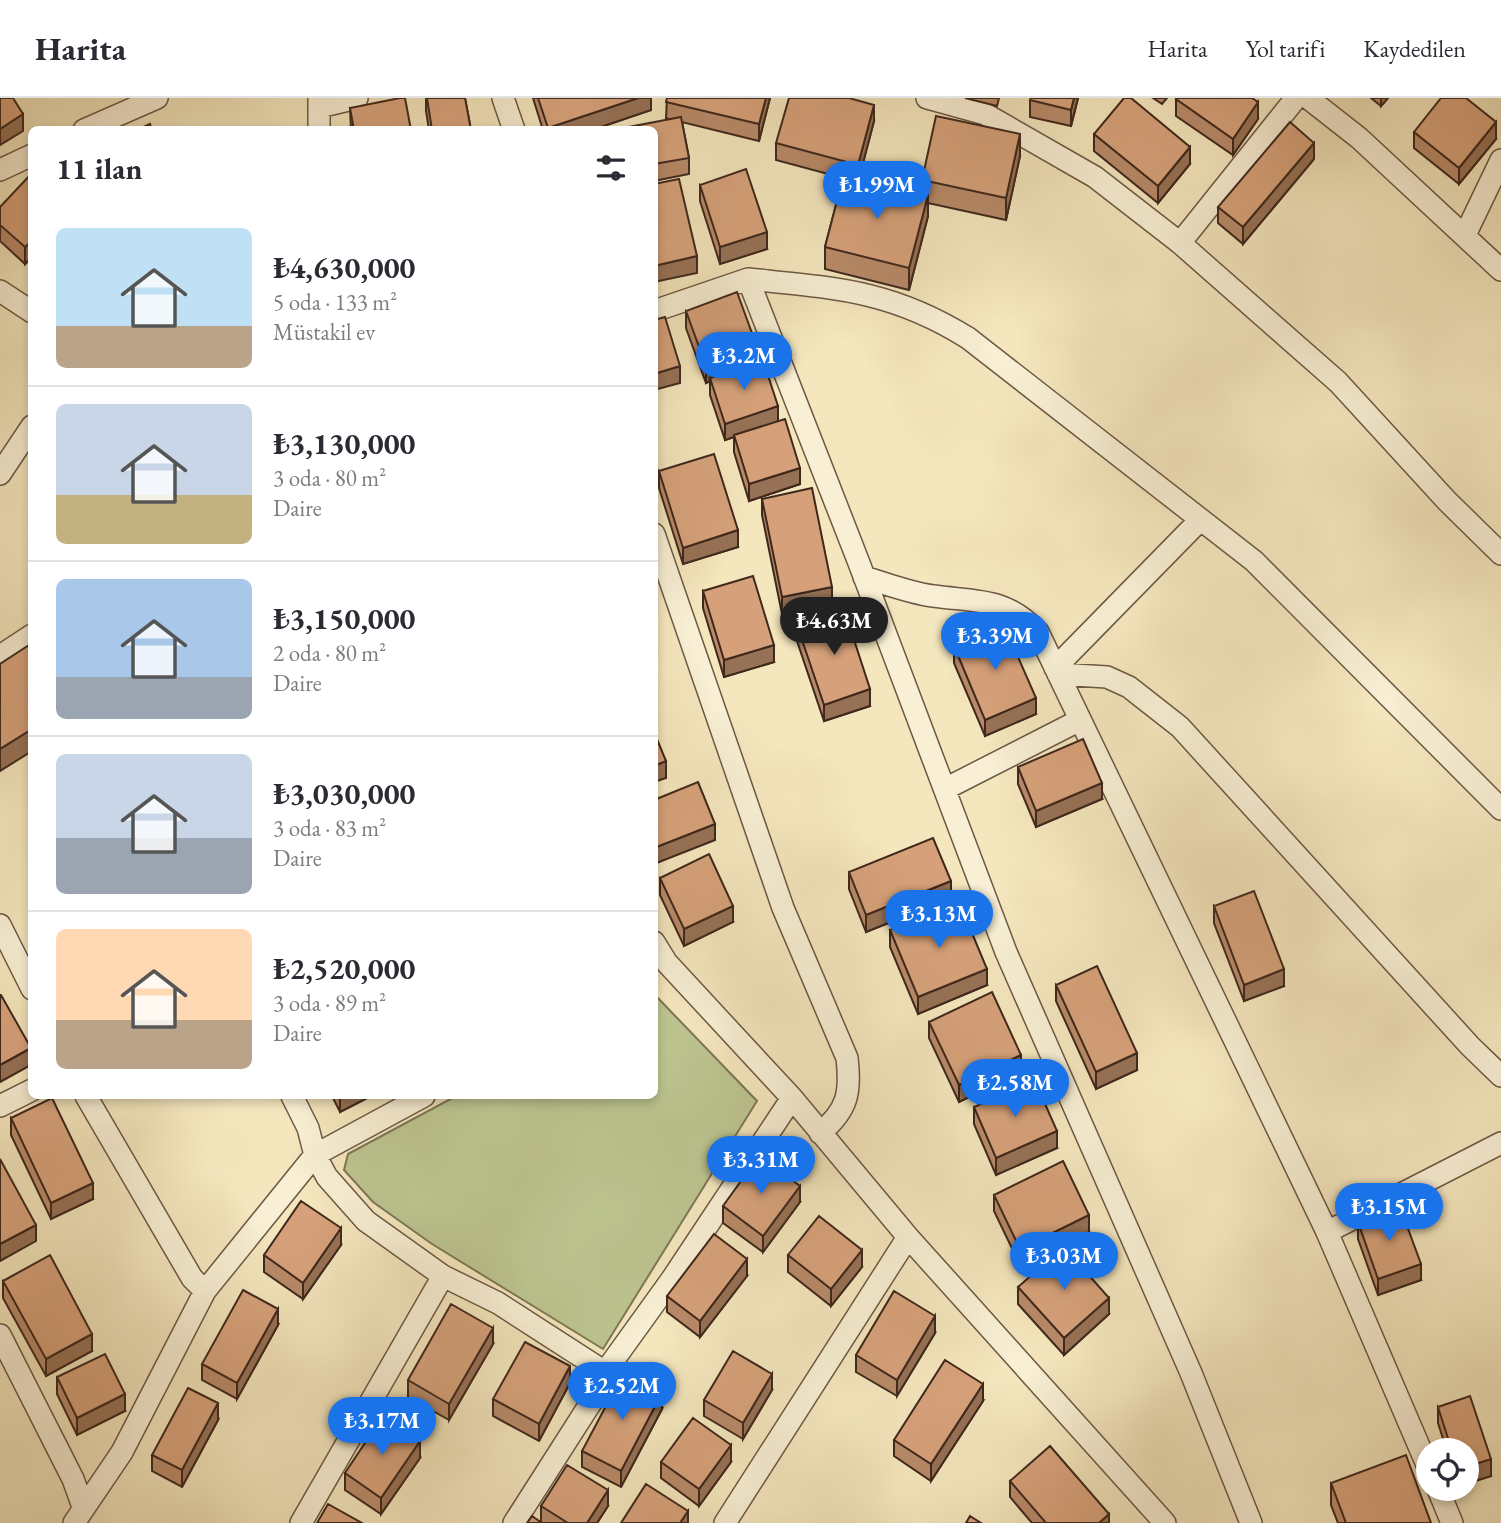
<!DOCTYPE html>
<html lang="tr">
<head>
<meta charset="utf-8">
<style>
	:root { --surface:#fff; --page:#f7f7f7; --text:#2b2b33; --muted:#7c7c81; --line:#e1e1e2; --accent:#1a73e8 }
	body { margin:0; font-family:"EB Garamond",serif; background:var(--page); color:var(--text); height:100vh; display:flex; flex-direction:column; font-size:26px; white-space:nowrap }
	* { box-sizing:border-box; margin:0 }
	p { font-size:23px; color:var(--muted) }
	.icon { flex:none; width:38px; height:38px; fill:none; stroke:currentColor; stroke-width:2; stroke-linecap:round; stroke-linejoin:round }
	.map { position:relative; flex:1; overflow:hidden }
	.sheet { position:absolute; left:28px; top:28px; width:630px; height:973px; display:flex; flex-direction:column; background:var(--surface); border-radius:10px; box-shadow:0 4px 10px #0003 }
	.sheet>* { flex:none }
	.tools { position:absolute; left:1416px; top:1340px; display:grid; gap:14px }
	.tools a { display:grid; place-items:center; width:63px; height:63px; border-radius:50%; background:var(--surface); box-shadow:0 4px 10px #0003; font-size:35px }
	.price { position:absolute; translate:-50% -60px; padding:0 16px; border-radius:24px; background:var(--accent); color:#fff; font-size:23px; line-height:46px; filter:drop-shadow(0 2px 4px #0008) }
	.price::after { content:''; position:absolute; left:50%; top:42px; width:21px; height:16px; margin-left:-10px; background:inherit; clip-path:polygon(0 0,100% 0,50% 100%) }
	.price.on { background:#222; color:#fff }
	ul { padding:0; list-style:none }
	li { display:flex; align-items:center; gap:21px; height:175px; padding:0 28px }
	li+li { border-top:2px solid var(--line) }
	li span { display:grid; place-items:center; flex:none; width:196px; height:140px; border-radius:10px; color:#555 }
	li>.icon { margin-inline-start:auto }
	span .icon { width:84px; height:84px; fill:#fffc; stroke-width:1 }
	li b { font-size:30px }
	h2 { display:flex; justify-content:space-between; align-items:center; height:84px; padding:0 28px; font-size:30px }
	header { display:flex; align-items:center; gap:42px; box-sizing:border-box; height:98px; padding:0 35px; background:var(--surface); border-bottom:2px solid var(--line) }
	header strong { font-size:33px }
	nav { display:flex; gap:38px; margin-inline-start:auto; font-size:24px }
	.map>svg:first-child { display:block }
	.green { fill:#bcc490; stroke:#7e7656; stroke-width:2 }
	.lines { fill:none; stroke-linecap:round; stroke-linejoin:round }
	.minor-casing { stroke:#6c5844; stroke-width:24 }
	.minor { stroke:#f8efd4; stroke-width:21 }
	.wall { fill:#b88a69; stroke:#3f281c; stroke-width:2 }
	.shaded-wall { fill:#967155; stroke:#3f281c; stroke-width:2 }
	.building { fill:#d6a17a; stroke:#3f281c; stroke-width:2 }
</style>
</head>
<body>
<header>
<strong>Harita</strong>
<nav><a>Harita</a><a>Yol tarifi</a><a>Kaydedilen</a></nav>
</header>
<div class="map">
<svg width="1501" height="1425" viewBox="0 0 1501 1425">
	<rect width="100%" height="100%" fill="#f4e6bd"/>
	<filter id="stains"><feTurbulence type="fractalNoise" baseFrequency=".00286" numOctaves="4"/><feColorMatrix values="0 0 0 0 .2 0 0 0 0 .09 0 0 0 0 .02 0 0 0 .5 -.17"/></filter>
	<radialGradient id="worn" r=".72"><stop offset=".6" stop-color="#630" stop-opacity="0"/><stop offset="1" stop-color="#630" stop-opacity=".3"/></radialGradient>
	<path class="green" d="M655,897l102,106 -154,248 -171,-105 -59,-42 -29,-32 4,-16 108,-58h198z"/>
	<g class="lines">
		<defs>
			<path id="minor" d="M319,0v32
				M503,0l11,32
				M927,0l58,16 110,63 85,66 158,139 109,119 54,53
				M1308,0l51,40 142,132
				M319,9l38,-9
				M84,32l73,-32
				M0,72l32,-15
				M1465,137l36,-75
				M1180,145l116,-145
				M748,181c87,9 143,11 220,59l286,223 247,248
				M0,193l32,21
				M654,213l94,-32 111,284 147,389 185,421 60,150
				M0,376l32,-48
				M654,436l129,374 64,150c4,34 1,52 -27,75
				M864,479c23,7 46,16 69,19 44,6 72,1 105,36l289,600 101,235
				M0,558l32,-21
				M1055,570l145,-148
				M1058,576l49,3 22,10 51,40 290,319 31,30
				M945,691l135,-69
				M0,827l32,64
				M654,844l13,21 125,135 116,139 257,286
				M86,998l106,182 13,13
				M292,998l16,32 7,27 12,22 39,44 77,55 55,27 107,69
				M0,1008l32,-16
				M1327,1134l174,-89
				M0,1237l73,144 10,28
				M1438,1391l14,34
				M74,1425l48,-71 83,-161 110,-136 109,-59
				M301,1425l142,-247
				M514,1425l85,-133 6,-18 67,-93 120,-181
				M725,1425l183,-286"/>
		</defs>
		<use href="#minor" class="minor-casing"/>
		<use href="#minor" class="minor"/>
	</g>
	<path class="wall" d="M426,0h39l6,32h-42l-3,-19z
		M533,0h118v12l-59,20h-49z
		M667,0h103l-11,43 -77,-19 7,36v16l-35,7v-51l15,-11 -3,-1z
		M965,0h34l-2,8z
		M1078,0l-7,28 -41,-9v-17z
		M1153,0h14l-5,6z
		M1371,0h17l-7,8z
		M1176,1l82,20 -25,36 -57,-39z
		M350,10l61,22h-60z
		M874,23l-15,57 63,15v-13l98,-24 -14,64 -78,-17v13l-19,74 -84,-21v-22l18,-69 -67,-18v-17z
		M1414,34l82,7 -37,45 -45,-36z
		M1094,36l96,30 -32,39 -64,-52z
		M1314,61l-71,85 -25,-21v-16z
		M700,87l67,64 -47,15 -20,-63z
		M0,109l32,50 -7,7 -25,-23z
		M686,213l71,51 43,122 -51,17 -15,-49v-15l-9,3 -15,-45v-14l-4,2 -20,-55z
		M659,373l79,76 -55,17 -24,-76z
		M762,401l70,104 -50,11 -20,-99z
		M703,493l71,71 -50,15 -21,-69z
		M797,527l73,81 -46,15 -27,-80z
		M954,548l82,68 -51,22 -31,-73z
		M1018,669l84,32 -66,28 -18,-43z
		M849,774l102,26 -85,34 -17,-43z
		M660,780l73,44 -49,24 -24,-51z
		M1214,808l70,80 -40,15 -30,-78z
		M890,832l97,55 -69,29 -28,-67z
		M1056,887l81,85 -41,19 -40,-88z
		M929,924l92,50 -62,30 -30,-64z
		M332,998h39l-31,16z
		M974,1009l83,41 -61,27 -22,-51z
		M11,1020l82,81 -42,20 -40,-84z
		M994,1097l95,37 -69,33 -26,-54z
		M800,1104l-37,50 -40,-29v-17z
		M1358,1124l63,58 -43,15 -20,-56z
		M341,1147l-38,54 -39,-27v-17z
		M788,1157l74,12 -31,39 -43,-34z
		M747,1178l-47,61 -33,-25v-16z
		M3,1183l89,70 -46,25 -43,-78z
		M1018,1189l91,27 -45,41 -46,-51z
		M278,1227l-41,74 -35,-19v-16z
		M935,1235l-38,63 -41,-24v-17z
		M493,1246l-44,76 -41,-23v-17z
		M57,1279l68,34 -48,24 -20,-41z
		M570,1285l-31,58 -46,-25v-17z
		M772,1292l-29,49 -39,-23v-16z
		M983,1303l-52,80 -37,-25v-16z
		M1438,1309l53,69 -25,8v-33h-19l-9,-28z
		M662,1311l-41,78 -39,-20v-16z
		M218,1322l-36,67 -30,-16v-16z
		M420,1360l-39,56 -36,-24v-17z
		M661,1364h70l-32,44 -38,-28z
		M1010,1383l99,42h-77l-22,-26z
		M1331,1385l100,40h-93l-7,-18z
		M541,1408h67l-11,17h-70l14,-1z"/>
	<path class="shaded-wall" d="M638,0h13v12l-59,20h-44v-2z
		M766,0h4l-11,43v-17z
		M1074,0h4l-7,28v-16z
		M1381,0h7l-7,8z
		M1258,4v17l-25,36v-16z
		M874,7v16l-16,61v-17z
		M23,16v17l-23,14v-16z
		M1496,24v17l-37,45v-16z
		M1020,36v22l-14,64v-22z
		M1314,45v16l-71,85v-17z
		M1190,49v17l-32,39v-17z
		M928,97v21l-19,74v-22z
		M767,134v17l-47,15v-17z
		M32,143v16l-7,7v-17z
		M697,158v17l-43,9v-16z
		M757,249v16l-47,15v3l-4,2v-17z
		M680,268v17l-26,7v-16z
		M778,308v16l-53,18v-16z
		M800,370v16l-51,17v-17z
		M738,432v17l-55,17v-16z
		M832,489v16l-50,11v-17z
		M774,547v17l-50,15v-17z
		M870,591v17l-46,15v-16z
		M1036,600v16l-51,22v-16z
		M32,631v22l-32,20v-22z
		M666,663v17l-12,4v-16z
		M1102,685v16l-66,28v-16z
		M715,726v16l-61,24v-16z
		M951,783v17l-85,34v-17z
		M733,808v16l-49,24v-17z
		M987,871v16l-69,29v-17z
		M1284,871v17l-40,15v-16z
		M31,950v17l-31,17v-17z
		M1137,955v17l-41,19v-17z
		M1021,957v17l-62,30v-17z
		M340,998h31l-31,16z
		M1057,1033v17l-61,27v-17z
		M93,1085v16l-42,20v-16z
		M800,1088v16l-37,50v-16z
		M1089,1117v17l-69,33v-16z
		M36,1127v16l-36,20v-17z
		M341,1130v17l-38,54v-16z
		M862,1152v17l-31,39v-17z
		M747,1161v17l-47,61v-16z
		M1421,1166v16l-43,15v-16z
		M1109,1200v16l-45,41v-17z
		M278,1211v16l-41,74v-16z
		M935,1218v17l-38,63v-16z
		M493,1230v16l-44,76v-16z
		M92,1236v17l-46,25v-17z
		M570,1268v17l-31,58v-17z
		M772,1276v16l-29,49v-16z
		M983,1286v17l-52,80v-17z
		M662,1295v16l-41,78v-16z
		M125,1296v17l-48,24v-17z
		M218,1305v17l-36,67v-17z
		M420,1343v17l-39,56v-16z
		M731,1347v17l-32,44v-17z
		M1491,1361v17l-25,8v-17z
		M608,1392v16l-11,17h-10z
		M688,1413v12h-8z
		M1109,1416v9h-10z"/>
	<path class="building" d="M0,0h13l10,16 -23,15z
		M400,0h5l6,32h-57l-4,-22z
		M427,0h38l6,32h-39z
		M538,0h100l-90,30z
		M667,0h99l-7,26 -93,-22z
		M789,0h60l25,7 -16,60 -82,-22z
		M1031,0h43l-3,12 -41,-10z
		M1124,0h7l59,49 -32,39 -64,-52z
		M1177,0h75l6,4 -25,37 -57,-40z
		M1441,0h25l30,24 -37,46 -45,-36z
		M936,18l84,18 -14,64 -84,-18z
		M681,19l8,41 -35,6v-34h-41z
		M1290,24l24,21 -71,84 -25,-20z
		M150,26l2,6h-15z
		M746,71l21,63 -47,15 -20,-62z
		M32,75v68l-7,6 -25,-22v-18z
		M844,76l84,21 -19,73 -84,-21z
		M679,81l18,77 -43,10v-82z
		M737,194l20,55 -51,19 -20,-55z
		M665,219l15,49 -26,8v-54z
		M763,262l15,46 -53,18 -15,-46z
		M785,321l15,49 -51,16 -15,-49z
		M714,356l24,76 -55,18 -24,-77z
		M812,390l20,99 -50,10 -20,-98z
		M753,478l21,69 -50,15 -21,-69z
		M844,511l26,80 -46,16 -27,-80z
		M1004,527l32,73 -51,22 -31,-74z
		M29,547l3,4v80l-32,20v-85z
		M654,634l12,29 -12,5z
		M1083,641l19,44 -66,28 -18,-44z
		M698,684l17,42 -61,24v-48z
		M933,740l18,43 -85,34 -17,-43z
		M709,756l24,52 -49,23 -24,-51z
		M1254,793l30,78 -40,16 -30,-79z
		M959,804l28,67 -69,28 -28,-67z
		M1097,868l40,87 -41,19 -40,-87z
		M992,894l29,63 -62,30 -30,-63z
		M0,897h1l30,53 -31,17z
		M1035,983l22,50 -61,27 -22,-51z
		M52,1000l41,85 -42,20 -40,-85z
		M759,1058l41,30 -37,50 -40,-30z
		M0,1061l36,66 -36,19z
		M1063,1063l26,54 -69,34 -26,-54z
		M301,1103l40,27 -38,55 -39,-28z
		M1400,1109l21,57 -43,15 -20,-57z
		M819,1118l43,34 -31,39 -43,-34z
		M714,1136l33,25 -47,62 -33,-25z
		M1064,1149l45,51 -45,40 -46,-51z
		M50,1157l42,79 -46,25 -43,-78z
		M243,1192l35,19 -41,74 -35,-19z
		M894,1193l41,25 -38,64 -41,-25z
		M451,1206l42,24 -44,76 -41,-24z
		M525,1244l45,24 -31,58 -46,-25z
		M733,1253l39,23 -29,49 -39,-23z
		M105,1256l20,40 -48,24 -20,-41z
		M945,1262l38,24 -52,80 -37,-24z
		M624,1274l38,21 -41,78 -39,-20z
		M188,1290l30,15 -36,67 -30,-15z
		M1470,1298l21,63 -25,8v-16h-14l-14,-44z
		M383,1318l37,25 -39,57 -36,-25z
		M693,1320l38,27 -32,44 -38,-27z
		M1050,1348l59,68 -10,9h-53l-36,-42z
		M1406,1357l25,68h-85l-15,-40z
		M567,1367l41,25 -21,33h-19l-27,-17z
		M646,1386l42,27 -8,12h-59z
		M328,1406l34,19h-45z
		M532,1418l10,7h-15z
		M970,1418l11,7h-15z"/>
	<rect width="100%" height="100%" filter="url(#stains)"/>
	<rect width="100%" height="100%" fill="url(#worn)"/>
</svg>
<div class="tools">
<a><svg class="icon" aria-label="locate" viewBox="0 0 24 24"><circle cx="12" cy="12" r="6"/><path d="M12 2v4M12 18v4M2 12h4M18 12h4"/></svg></a>
</div>
<b class="price" style="left:877px;top:123px">₺1.99M</b>
<b class="price" style="left:744px;top:294px">₺3.2M</b>
<b class="price on" style="left:834px;top:559px">₺4.63M</b>
<b class="price" style="left:995px;top:574px">₺3.39M</b>
<b class="price" style="left:939px;top:852px">₺3.13M</b>
<b class="price" style="left:1015px;top:1021px">₺2.58M</b>
<b class="price" style="left:761px;top:1098px">₺3.31M</b>
<b class="price" style="left:1389px;top:1145px">₺3.15M</b>
<b class="price" style="left:1064px;top:1194px">₺3.03M</b>
<b class="price" style="left:622px;top:1324px">₺2.52M</b>
<b class="price" style="left:382px;top:1359px">₺3.17M</b>
<section class="sheet">
<h2>11 ilan<svg class="icon" aria-label="filters" viewBox="0 0 24 24"><path d="M4 7h16M4 17h16"/><circle cx="9" cy="7" r="2"/><circle cx="15" cy="17" r="2"/></svg></h2>
<ul>
<li><span style="background:linear-gradient(#bfe0f5 70%,#b9a48a 0)"><svg class="icon" aria-label="home" viewBox="0 0 24 24"><path d="M3 11l9-7 9 7M6 9v11h12V9"/></svg></span><div><b>₺4,630,000</b><p>5 oda · 133 m²</p><p>Müstakil ev</p></div></li>
<li><span style="background:linear-gradient(#c9d6e8 65%,#c2b280 0)"><svg class="icon" aria-label="home" viewBox="0 0 24 24"><path d="M3 11l9-7 9 7M6 9v11h12V9"/></svg></span><div><b>₺3,130,000</b><p>3 oda · 80 m²</p><p>Daire</p></div></li>
<li><span style="background:linear-gradient(#a9c7e8 70%,#9aa5b1 0)"><svg class="icon" aria-label="home" viewBox="0 0 24 24"><path d="M3 11l9-7 9 7M6 9v11h12V9"/></svg></span><div><b>₺3,150,000</b><p>2 oda · 80 m²</p><p>Daire</p></div></li>
<li><span style="background:linear-gradient(#c9d6e8 60%,#9aa5b1 0)"><svg class="icon" aria-label="home" viewBox="0 0 24 24"><path d="M3 11l9-7 9 7M6 9v11h12V9"/></svg></span><div><b>₺3,030,000</b><p>3 oda · 83 m²</p><p>Daire</p></div></li>
<li><span style="background:linear-gradient(#ffd9b3 65%,#b9a48a 0)"><svg class="icon" aria-label="home" viewBox="0 0 24 24"><path d="M3 11l9-7 9 7M6 9v11h12V9"/></svg></span><div><b>₺2,520,000</b><p>3 oda · 89 m²</p><p>Daire</p></div></li>
</ul>
</section>
</div>
</body>
</html>
